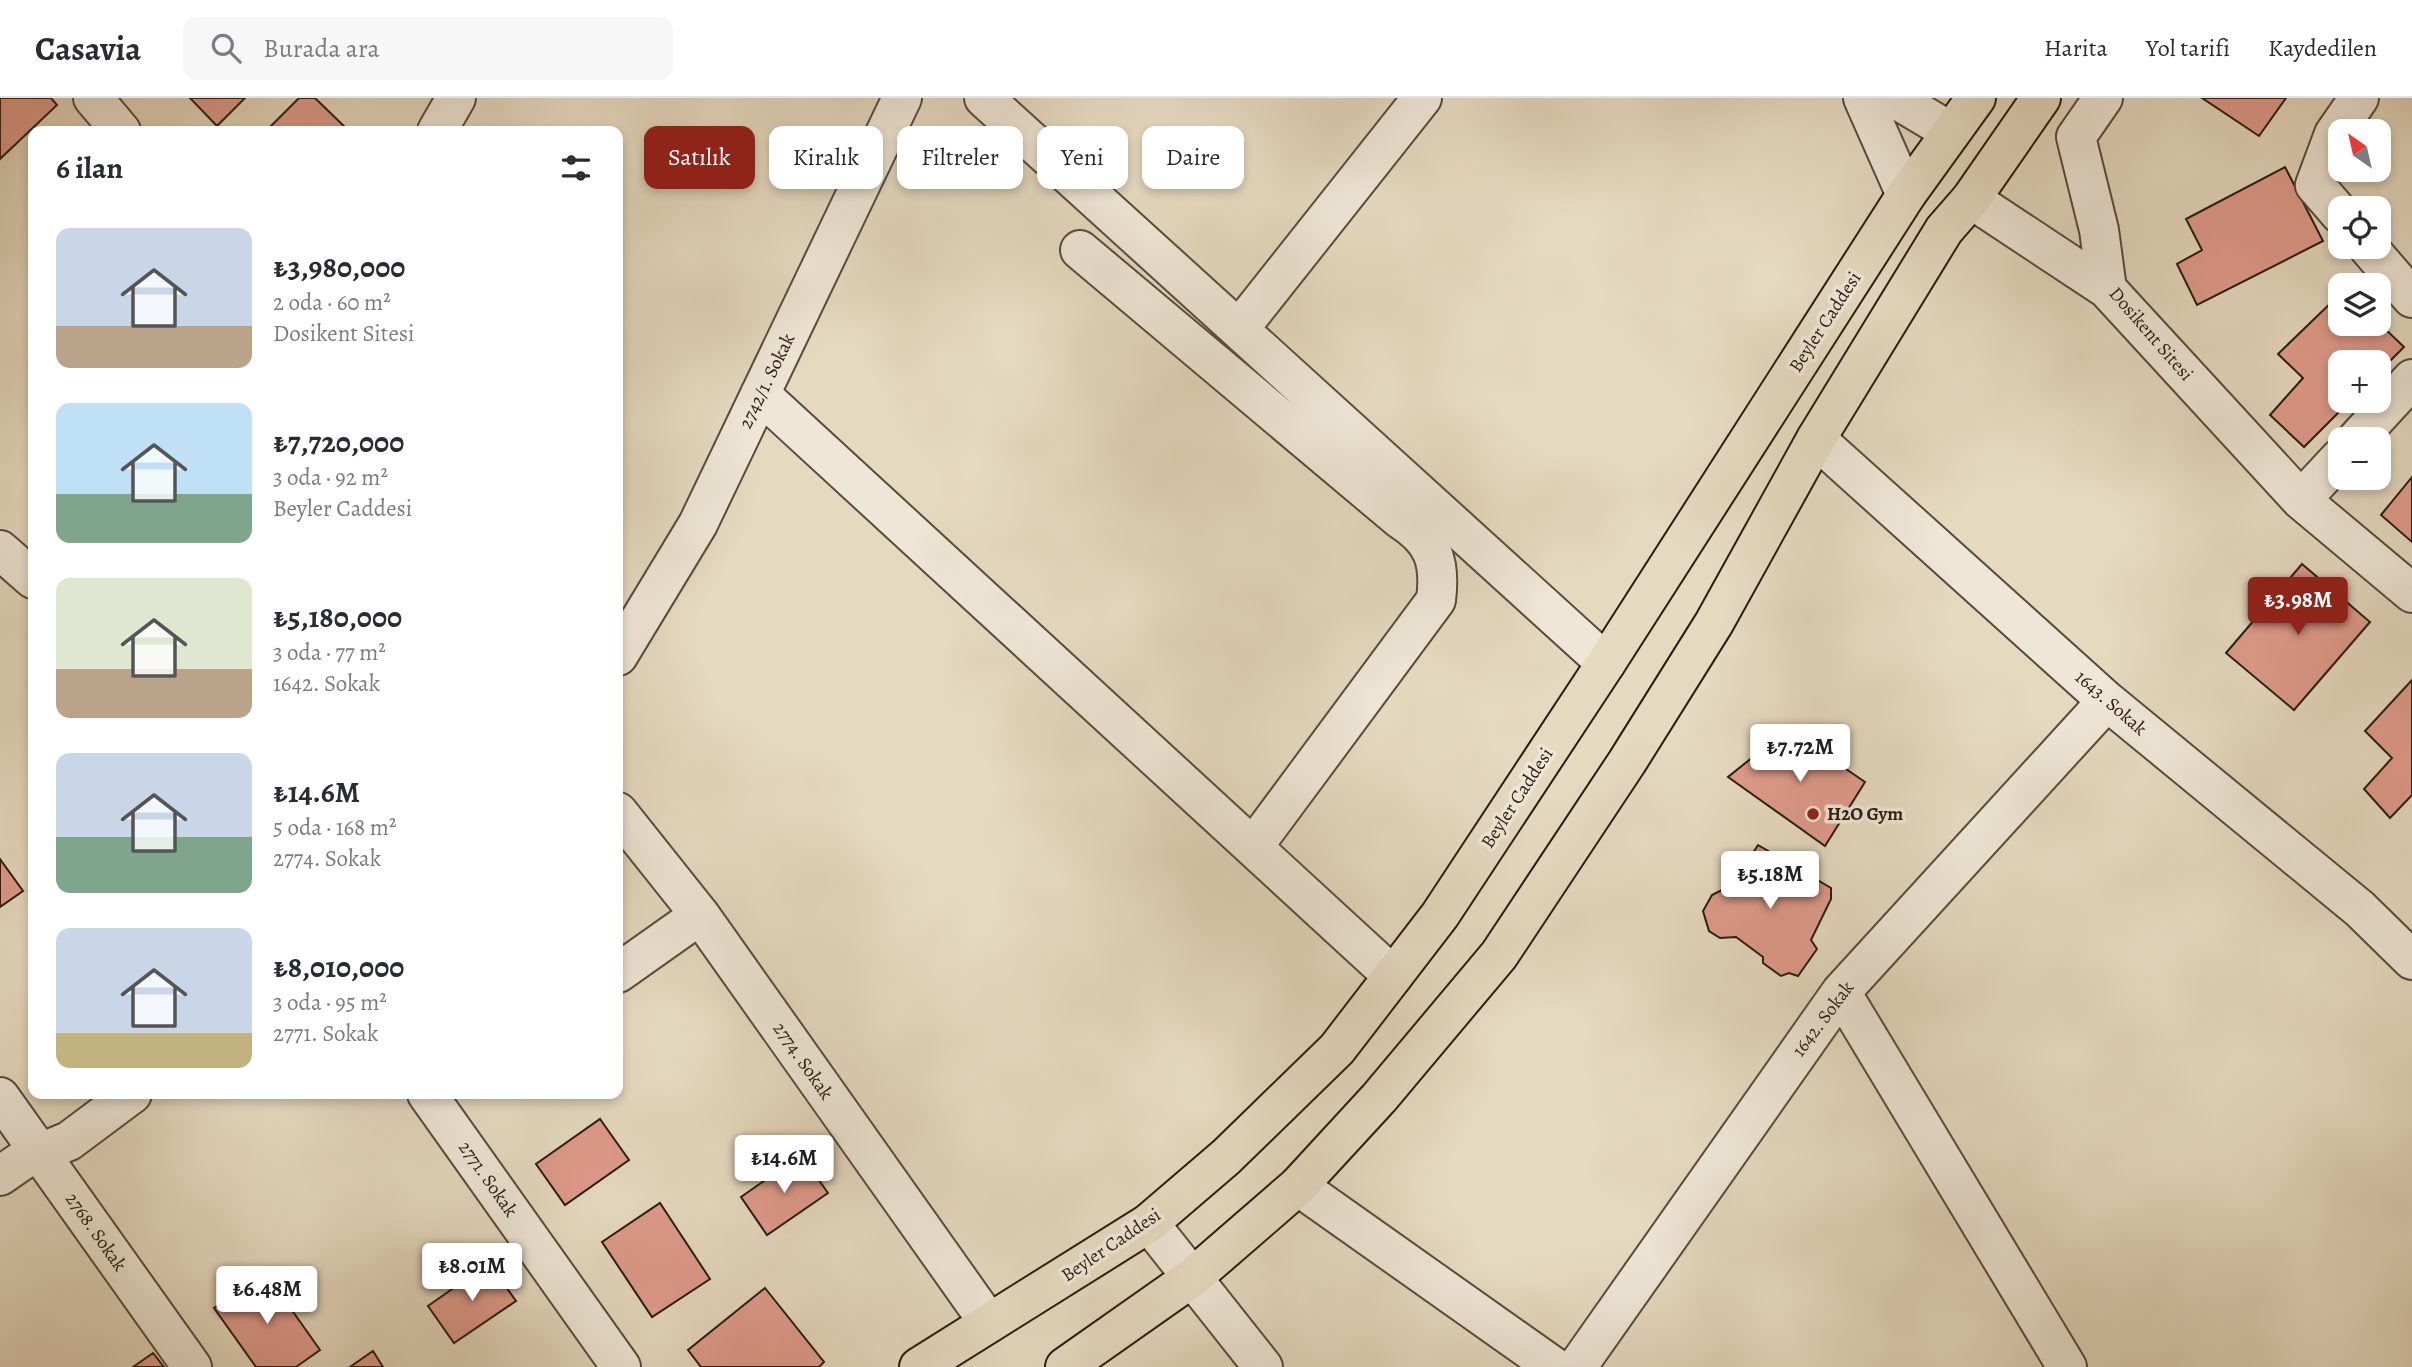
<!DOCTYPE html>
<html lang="tr">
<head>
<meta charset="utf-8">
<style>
	:root { --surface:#fff; --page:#f7f7f7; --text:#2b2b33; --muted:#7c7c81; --line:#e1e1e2; --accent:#8f2418 }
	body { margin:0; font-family:Alegreya,serif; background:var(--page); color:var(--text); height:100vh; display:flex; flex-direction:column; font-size:26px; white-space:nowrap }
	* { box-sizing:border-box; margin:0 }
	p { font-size:23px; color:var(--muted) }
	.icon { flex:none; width:38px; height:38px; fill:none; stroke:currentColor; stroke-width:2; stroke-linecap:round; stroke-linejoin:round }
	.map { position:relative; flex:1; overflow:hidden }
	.side { position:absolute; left:28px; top:28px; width:595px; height:973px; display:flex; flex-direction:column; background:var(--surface); border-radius:14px; box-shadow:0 4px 10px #0003 }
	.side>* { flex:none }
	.guide { position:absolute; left:644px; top:28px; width:665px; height:63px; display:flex; gap:14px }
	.needle { width:46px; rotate:326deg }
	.buttons { position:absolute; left:2328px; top:21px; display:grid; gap:14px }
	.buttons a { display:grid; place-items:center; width:63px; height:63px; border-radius:14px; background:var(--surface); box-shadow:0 4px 10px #0003; font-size:35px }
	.price { position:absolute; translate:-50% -60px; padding:0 16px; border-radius:7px; background:#fff; color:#222; font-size:23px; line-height:46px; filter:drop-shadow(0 2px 4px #0008) }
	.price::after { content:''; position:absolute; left:50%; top:42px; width:21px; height:16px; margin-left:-10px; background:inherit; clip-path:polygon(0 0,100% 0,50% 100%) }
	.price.active { background:var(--accent); color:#fff }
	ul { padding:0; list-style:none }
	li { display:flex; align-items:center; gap:21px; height:175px; padding:0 28px }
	li span { display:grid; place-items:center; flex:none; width:196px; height:140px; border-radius:14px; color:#555 }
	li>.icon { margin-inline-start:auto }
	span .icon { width:84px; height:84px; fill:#fffc; stroke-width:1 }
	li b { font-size:30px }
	h2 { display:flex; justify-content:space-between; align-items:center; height:84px; padding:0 28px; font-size:30px }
	.chip { padding:0 24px; border-radius:14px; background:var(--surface); box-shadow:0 4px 10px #0003; font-size:24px; line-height:63px }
	.chip.active { background:var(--accent); color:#fff }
	header { display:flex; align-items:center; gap:42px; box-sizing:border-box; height:98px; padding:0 35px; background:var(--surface); border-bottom:2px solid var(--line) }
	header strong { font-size:33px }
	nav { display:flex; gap:38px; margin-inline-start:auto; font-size:24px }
	.search { width:490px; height:63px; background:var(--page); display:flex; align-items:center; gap:18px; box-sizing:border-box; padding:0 24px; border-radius:14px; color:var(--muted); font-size:26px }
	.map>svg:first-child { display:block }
	.building { fill:#df9b8c; stroke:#291c11; stroke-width:2 }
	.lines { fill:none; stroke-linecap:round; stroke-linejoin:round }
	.minor-casing { stroke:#584b3d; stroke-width:42 }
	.major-casing { stroke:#291c11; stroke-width:42 }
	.minor { stroke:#eee6d6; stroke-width:38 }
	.major { stroke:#e5d9c0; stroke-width:38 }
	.tree { fill:#958c75 }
	.poi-dot { fill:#8f2418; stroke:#eee6d6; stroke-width:2.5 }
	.labels { text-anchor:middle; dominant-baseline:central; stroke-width:7; stroke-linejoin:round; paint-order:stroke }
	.street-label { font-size:19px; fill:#291c11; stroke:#eee6d6 }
	.poi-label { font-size:19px; font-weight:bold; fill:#291c11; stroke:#eee6d6; text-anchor:start }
</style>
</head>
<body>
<header>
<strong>Casavia</strong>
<div class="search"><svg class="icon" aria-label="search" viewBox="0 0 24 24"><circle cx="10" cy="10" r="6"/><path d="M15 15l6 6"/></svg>Burada ara</div>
<nav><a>Harita</a><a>Yol tarifi</a><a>Kaydedilen</a></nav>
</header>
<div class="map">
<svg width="2412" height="1269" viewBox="0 0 2412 1269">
	<rect width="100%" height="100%" fill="#e5d9c0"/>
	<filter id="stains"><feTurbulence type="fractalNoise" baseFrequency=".00286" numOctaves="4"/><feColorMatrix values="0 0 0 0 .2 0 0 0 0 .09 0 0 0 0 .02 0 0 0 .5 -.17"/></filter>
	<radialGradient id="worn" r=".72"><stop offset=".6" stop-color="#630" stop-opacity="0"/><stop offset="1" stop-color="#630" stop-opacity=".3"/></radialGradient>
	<path class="building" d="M0,0h51l6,7 -57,54z
		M190,0h55l-28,28z
		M299,0h16l34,33h-83z
		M2202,0h84l-27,38z
		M2285,69l38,74 -126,64 -20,-41 25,-14 -16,-31z
		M2340,196v30h38v-2l26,25 -26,26v-11h-38v39h10l-46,46 -34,-32 33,-37 -25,-24z
		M2412,379v65l-31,-27z
		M2302,466l68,58 -76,88 -68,-57z
		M2412,582v115l-22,23 -26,-29 28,-31 -27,-27z
		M1783,628l82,56 -40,64 -97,-69 46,-37z
		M1758,747l73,43v11l-20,41 6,9 -19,27 -9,-3 -8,3 -18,-13v-6l-27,-20 -16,1 -11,-7 -6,-20 9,-16 10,-5 21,-33 8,-1z
		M0,761l23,32 -23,16z
		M600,1021l29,41 -64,45 -29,-41z
		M801,1057l27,38 -61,42 -26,-38z
		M660,1105l50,76 -58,38 -50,-75z
		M489,1165l27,38 -62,42 -26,-37z
		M265,1174l55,78 -24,17h-40l-42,-59z
		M765,1190l59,74 -5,5h-118l-13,-17z
		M373,1253l10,16h-33z
		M153,1255l11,14h-31z"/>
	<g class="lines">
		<defs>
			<path id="minor" d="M93,0l28,33
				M984,0l622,565
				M1863,0l43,97
				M1894,0l57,34
				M2103,0l-27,39 23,93 8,59
				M437,33l19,-33
				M1971,101l136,90 194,211 111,93
				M2340,116l-25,-29 19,-51 25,-36
				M2368,149l44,51
				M1080,152l320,269c33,21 41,42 36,81l-183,247
				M1239,231l183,-231
				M760,296l633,582
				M1816,341l291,262 253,208 52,51
				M2357,341l55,-60
				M2301,402l39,-42
				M0,452l33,29
				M618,558l80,-132 204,-426
				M618,714l82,103 289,408
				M618,875l82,-58
				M1841,894l226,375
				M427,996l194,273
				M0,999l192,270
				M0,1078l23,-16 46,-19 63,-47
				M1298,1088l256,181
				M1149,1125l114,144
				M1577,1269l264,-375 266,-291"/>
			<path id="major" d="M919,1269l230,-144 77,-66 111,-108 103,-134 166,-252 300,-468 70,-97
				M1065,1269l128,-90 105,-91 81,-88 120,-143 128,-193 87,-139 102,-184 128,-209 27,-31 70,-101"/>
		</defs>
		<use href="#minor" class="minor-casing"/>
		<use href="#major" class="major-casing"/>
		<use href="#minor" class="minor"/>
		<use href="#major" class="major"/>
	</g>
	<circle class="tree" cx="433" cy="1172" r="10"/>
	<circle class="poi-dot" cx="1813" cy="716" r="7"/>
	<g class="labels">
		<g class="street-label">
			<text transform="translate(1825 224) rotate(-57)">Beyler Caddesi</text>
			<text transform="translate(2151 236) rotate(49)">Dosikent Sitesi</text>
			<text transform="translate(767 283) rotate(-64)">2742/1. Sokak</text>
			<text transform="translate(2111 605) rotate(41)">1643. Sokak</text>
			<text transform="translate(1517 700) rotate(-57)">Beyler Caddesi</text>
			<text transform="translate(1823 921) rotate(-53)">1642. Sokak</text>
			<text transform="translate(803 963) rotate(55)">2774. Sokak</text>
			<text transform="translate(488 1081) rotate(55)">2771. Sokak</text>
			<text transform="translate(96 1134) rotate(55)">2768. Sokak</text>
			<text transform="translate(1111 1147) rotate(-34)">Beyler Caddesi</text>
		</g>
		<g class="poi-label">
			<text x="1827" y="716">H2O Gym</text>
		</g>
	</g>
	<rect width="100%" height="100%" filter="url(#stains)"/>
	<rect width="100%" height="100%" fill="url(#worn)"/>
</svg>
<div class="buttons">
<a><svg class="needle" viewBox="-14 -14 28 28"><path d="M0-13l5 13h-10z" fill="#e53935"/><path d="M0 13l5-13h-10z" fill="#7c7c81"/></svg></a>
<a><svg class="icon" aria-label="locate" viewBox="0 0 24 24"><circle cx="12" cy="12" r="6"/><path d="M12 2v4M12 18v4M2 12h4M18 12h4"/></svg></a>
<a><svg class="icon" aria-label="layers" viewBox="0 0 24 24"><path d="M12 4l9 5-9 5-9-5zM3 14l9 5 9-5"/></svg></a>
<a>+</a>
<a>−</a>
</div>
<b class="price active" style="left:2298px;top:539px">₺3.98M</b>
<b class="price" style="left:1800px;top:686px">₺7.72M</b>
<b class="price" style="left:1770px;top:813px">₺5.18M</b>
<b class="price" style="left:784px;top:1097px">₺14.6M</b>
<b class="price" style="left:472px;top:1205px">₺8.01M</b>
<b class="price" style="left:267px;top:1228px">₺6.48M</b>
<div class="guide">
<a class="chip active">Satılık</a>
<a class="chip">Kiralık</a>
<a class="chip">Filtreler</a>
<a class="chip">Yeni</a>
<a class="chip">Daire</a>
</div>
<section class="side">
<h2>6 ilan<svg class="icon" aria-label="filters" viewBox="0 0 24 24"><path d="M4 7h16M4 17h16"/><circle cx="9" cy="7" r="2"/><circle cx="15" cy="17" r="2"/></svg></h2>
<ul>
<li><span style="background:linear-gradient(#c9d6e8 70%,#b9a48a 0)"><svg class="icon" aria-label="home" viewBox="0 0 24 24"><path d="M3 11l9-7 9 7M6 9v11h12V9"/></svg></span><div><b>₺3,980,000</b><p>2 oda · 60 m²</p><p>Dosikent Sitesi</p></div></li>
<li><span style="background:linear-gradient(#bfe0f5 65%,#7fa58c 0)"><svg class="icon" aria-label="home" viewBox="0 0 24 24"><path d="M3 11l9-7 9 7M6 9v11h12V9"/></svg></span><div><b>₺7,720,000</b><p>3 oda · 92 m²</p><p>Beyler Caddesi</p></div></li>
<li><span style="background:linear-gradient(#dfe7d0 65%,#b9a48a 0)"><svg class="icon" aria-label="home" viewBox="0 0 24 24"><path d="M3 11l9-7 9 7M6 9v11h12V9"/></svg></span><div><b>₺5,180,000</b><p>3 oda · 77 m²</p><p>1642. Sokak</p></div></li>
<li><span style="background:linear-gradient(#c9d6e8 60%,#7fa58c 0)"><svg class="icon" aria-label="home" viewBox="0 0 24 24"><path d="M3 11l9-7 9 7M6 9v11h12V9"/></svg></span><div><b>₺14.6M</b><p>5 oda · 168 m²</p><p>2774. Sokak</p></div></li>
<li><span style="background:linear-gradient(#c9d6e8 75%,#c2b280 0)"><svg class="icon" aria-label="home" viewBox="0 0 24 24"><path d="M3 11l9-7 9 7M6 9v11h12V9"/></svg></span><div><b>₺8,010,000</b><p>3 oda · 95 m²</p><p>2771. Sokak</p></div></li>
</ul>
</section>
</div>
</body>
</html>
